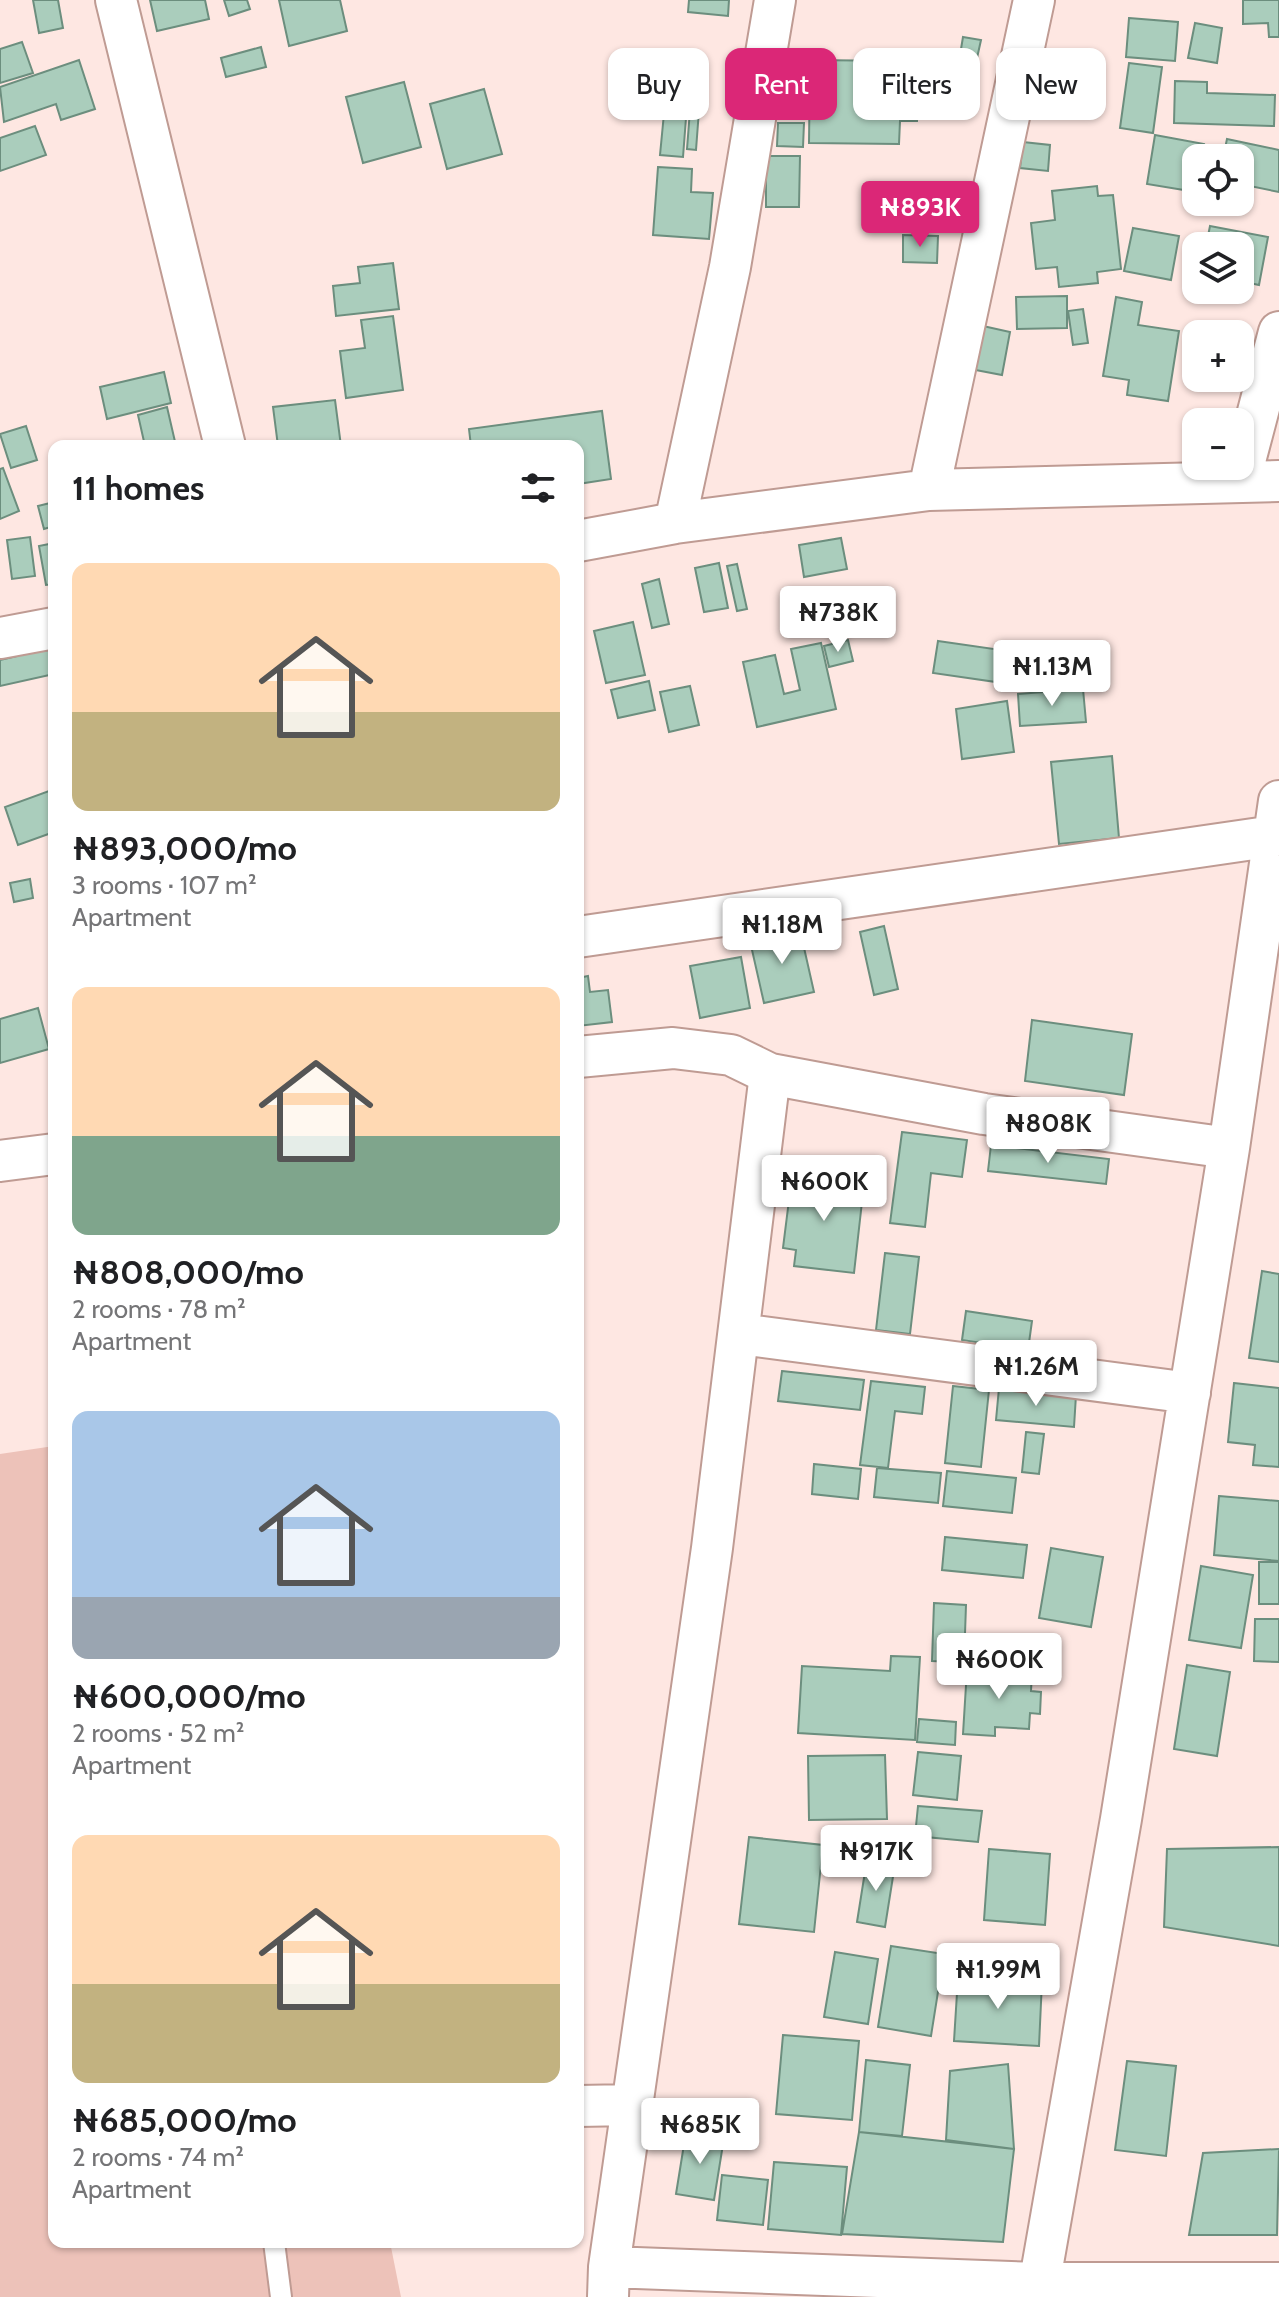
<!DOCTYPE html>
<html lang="en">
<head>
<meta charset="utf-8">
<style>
	:root { --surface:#fff; --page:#f2f2f2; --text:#202124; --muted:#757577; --accent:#db2777 }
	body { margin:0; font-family:Cabin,sans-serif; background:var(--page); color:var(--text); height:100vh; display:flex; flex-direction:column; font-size:30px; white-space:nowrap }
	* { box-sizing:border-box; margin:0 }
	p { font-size:26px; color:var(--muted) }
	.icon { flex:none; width:44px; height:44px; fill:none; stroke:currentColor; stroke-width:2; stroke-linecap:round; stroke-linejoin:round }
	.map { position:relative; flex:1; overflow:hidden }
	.details { position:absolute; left:48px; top:440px; width:536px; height:1808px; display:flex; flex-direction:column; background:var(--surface); border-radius:16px; box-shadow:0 2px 6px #0004 }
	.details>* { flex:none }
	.guide { position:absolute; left:608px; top:48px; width:550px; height:72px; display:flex; gap:16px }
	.tools { position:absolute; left:1182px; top:144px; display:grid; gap:16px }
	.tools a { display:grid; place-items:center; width:72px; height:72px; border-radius:16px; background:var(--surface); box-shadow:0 2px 6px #0004; font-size:40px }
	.price { position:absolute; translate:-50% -68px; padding:0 18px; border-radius:8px; background:#fff; color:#222; font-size:26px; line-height:52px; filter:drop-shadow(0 2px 4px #0008) }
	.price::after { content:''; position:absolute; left:50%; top:48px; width:24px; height:18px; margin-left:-12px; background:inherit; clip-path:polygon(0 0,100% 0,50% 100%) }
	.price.current { background:var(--accent); color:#fff }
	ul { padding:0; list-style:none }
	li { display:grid; align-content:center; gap:16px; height:424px; padding:0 24px }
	li span { display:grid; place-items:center; height:248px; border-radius:16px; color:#555 }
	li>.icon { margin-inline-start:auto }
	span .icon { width:144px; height:144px; fill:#fffc; stroke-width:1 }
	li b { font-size:34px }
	h2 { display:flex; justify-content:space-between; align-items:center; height:96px; padding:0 24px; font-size:34px }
	.chip { padding:0 28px; border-radius:16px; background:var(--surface); box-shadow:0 2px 6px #0004; font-size:28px; line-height:72px }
	.chip.current { background:var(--accent); color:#fff }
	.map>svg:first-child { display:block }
	.green { fill:#edc2b9 }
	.building { fill:#aacdbc; stroke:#6c8e7e; stroke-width:2 }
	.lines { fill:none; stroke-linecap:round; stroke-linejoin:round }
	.lane-casing { stroke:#bf9b93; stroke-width:24 }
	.street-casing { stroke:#bf9b93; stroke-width:44 }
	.lane { stroke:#fff; stroke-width:20 }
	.street { stroke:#fff; stroke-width:40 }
</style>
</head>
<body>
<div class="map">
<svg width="1279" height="2297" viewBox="0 0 1279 2297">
	<rect width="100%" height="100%" fill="#fee7e2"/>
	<path class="green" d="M54,1446v796h336l11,55h-401v-843z"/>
	<path class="building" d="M33,0h25l5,28 -24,5z
		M150,0h55l4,19 -52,12z
		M224,0h23l3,9 -21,7z
		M279,0h61l7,31 -58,15z
		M689,0h40l-1,16 -40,-4z
		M1243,0h36v37h-10l-1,-14 -25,1z
		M1129,18l49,4 -3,39 -49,-4z
		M1195,23l27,5 -5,35 -29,-5z
		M963,37l18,3 -4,18 -17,-3z
		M22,42l11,31 -33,10v-34z
		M261,47l5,20 -40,10 -5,-19z
		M79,60l16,49 -34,11 -5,-16 -52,18 -4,-35z
		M810,60l91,1v22h17l-1,38h-17l-1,23 -90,-1z
		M1129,63l33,4 -9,66 -33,-5z
		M1045,65l14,2 -1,11 -15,-2z
		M772,66l29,3 -5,50 -29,-3z
		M1175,81l32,1v11l68,2 -1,31 -100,-3z
		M404,82l17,65 -58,16 -17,-66z
		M484,89l18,65 -55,15 -17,-65z
		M665,103l22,2 -4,52 -23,-2z
		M690,110h9l-3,40 -9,-1z
		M778,123h26l-1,24 -26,-1z
		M35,126l11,29 -46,16v-33z
		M1155,135l49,9 -2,14h-6v34l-49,-8z
		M1227,139l52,11v42l-39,-8v-26h-17z
		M1023,142l27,3 -2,26 -28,-3z
		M766,156h34l-1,51h-33z
		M658,167l34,2 -1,23 22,1 -4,46 -56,-4z
		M1097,186l1,10 15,-1 8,74 -24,3 1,11 -39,4 -2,-20 -21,2 -5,-46 24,-3 -3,-29z
		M1210,226l58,11 -9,48 -19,-4v-35h-34z
		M1133,228l46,8 -8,44 -47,-9z
		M903,235l35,1 -1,27 -34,-1z
		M393,263l6,46 -63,7 -3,-30 27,-3 -2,-16z
		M1067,296v32l-50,1 -1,-32z
		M1116,297l26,5 -4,23 41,6 -11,70 -41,-6 2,-15 -26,-4z
		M1083,309l5,34 -15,2 -5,-34z
		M393,316l10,74 -57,8 -6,-47 25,-3 -4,-28z
		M974,324l36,8 -8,43 -37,-7z
		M164,372l7,31 -64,16 -7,-32z
		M335,400l6,46h-63l-5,-39z
		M167,407l9,39h-31l-7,-31z
		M602,411l9,68 -33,5v-38h-107l-2,-17z
		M26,426l11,34 -26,8 -11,-34z
		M3,468l16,43 -19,8v-50z
		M54,502v24l-10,3 -6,-23z
		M30,537l5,39 -23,3 -5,-39z
		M841,538l6,31 -43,8 -5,-32z
		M54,543v41l-8,1 -7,-39z
		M719,563l9,45 -24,4 -9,-44z
		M737,564l10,45 -10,2 -10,-45z
		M659,579l10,45 -17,4 -10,-44z
		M633,622l12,53 -39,8 -12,-52z
		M46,635l8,39 -54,12v-26l17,-4 -3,-14z
		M848,640l5,21 -24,6 -5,-21z
		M938,641l63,9 -5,32 -63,-9z
		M821,643l15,66 -79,18 -14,-65 32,-7 9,39 16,-4 -9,-41z
		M649,681l6,29 -37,8 -7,-28z
		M690,686l9,39 -30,7 -9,-40z
		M1083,689l3,33 -66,4 -2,-32z
		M1007,701l7,51 -52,7 -6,-50z
		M1112,756l7,82 -60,6 -8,-82z
		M49,791l5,15v26l-36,13 -13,-38z
		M30,879l3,19 -19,4 -4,-19z
		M884,926l14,63 -24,6 -14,-63z
		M800,930l14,62 -50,11 -14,-62z
		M741,957l9,51 -50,10 -10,-52z
		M588,976l2,16 18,-2 4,32 -34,4v-48z
		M38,1008l11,41 -49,14v-44z
		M1032,1020l100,14 -8,61 -99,-14z
		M902,1132l65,8 -5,37 -31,-4 -6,54 -35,-4z
		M991,1145l118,14 -3,25 -118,-13z
		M792,1176l72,8 -10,89 -60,-7 2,-16 -13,-2z
		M885,1253l34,4 -9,77 -34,-4z
		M1262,1271l17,3v88l-30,-4z
		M966,1311l66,10 -4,29 -66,-10z
		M782,1371l82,9 -4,30 -82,-9z
		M871,1381l54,6 -3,27 -27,-3 -7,57 -28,-3z
		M1234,1383l45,5v79l-26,-2 2,-20 -27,-3z
		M953,1386l36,4 -8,77 -36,-4z
		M999,1388l77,7 -2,32 -78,-7z
		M1026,1432l18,2 -5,40 -17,-2z
		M814,1464l47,5 -3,30 -46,-5z
		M877,1468l64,5 -3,30 -64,-6z
		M947,1471l69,7 -4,35 -69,-7z
		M1219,1496l60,5v60l-65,-6z
		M945,1537l82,8 -4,33 -81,-8z
		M1051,1548l52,9 -12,70 -52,-9z
		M1259,1562h20v42h-20z
		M1201,1566l52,9 -12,73 -52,-8z
		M934,1603l32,2 -1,29 38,2 -1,28 -70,-3z
		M1255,1619h24v43l-25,-1z
		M891,1656l29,1 -5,83 -117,-7 4,-67 88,5z
		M1187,1665l43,7 -13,84 -43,-7z
		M967,1669l65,3 -1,19 10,1 -1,22 -10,-1 -1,16 -34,-2v9l-32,-2z
		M919,1719l37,3 -1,23 -38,-3z
		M918,1752l43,4 -4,44 -44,-5z
		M885,1755l2,64 -78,1 -1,-64z
		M918,1806l64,5 -4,31 -63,-6z
		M749,1837l74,8 -9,87 -75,-8z
		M1279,1847v99l-115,-19 3,-78z
		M989,1849l61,5 -5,71 -61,-5z
		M867,1859l28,5 -10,63 -28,-5z
		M891,1946l53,8 -13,82 -53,-9z
		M835,1952l43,7 -10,65 -44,-7z
		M958,1977l84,4 -3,65 -85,-5z
		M783,2035l76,6 -7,79 -76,-6z
		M866,2060l44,5 -8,71 -43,-4z
		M1127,2061l49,5 -10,90 -51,-6z
		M1008,2064l6,85 -68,-9 4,-69z
		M686,2132l38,6 -10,62 -38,-6z
		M859,2132l155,17 -11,93 -161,-8z
		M1279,2149l-2,86h-88l14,-82z
		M774,2162l73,5 -6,68 -73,-6z
		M722,2175l46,5 -5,45 -46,-5z"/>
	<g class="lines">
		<defs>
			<path id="lane" d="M274,2242l7,55"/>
			<path id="street" d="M116,0l109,446
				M1240,480l39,-148
				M929,490l105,-490
				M675,523l55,-256 45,-267
				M578,541l97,-18 254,-33 350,-9
				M0,638l54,-10
				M578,937l696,-101
				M578,1057l95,-9 58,7 39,19 214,40 245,34
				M0,1161l54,-7
				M740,1334l450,59
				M578,2106l54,-1
				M609,2267l430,16h240
				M608,2297l1,-30 103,-719 58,-474
				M1037,2297l84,-478 108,-671 50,-347"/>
		</defs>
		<use href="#lane" class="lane-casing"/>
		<use href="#street" class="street-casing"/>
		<use href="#lane" class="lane"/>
		<use href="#street" class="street"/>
	</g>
</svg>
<div class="tools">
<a><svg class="icon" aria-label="locate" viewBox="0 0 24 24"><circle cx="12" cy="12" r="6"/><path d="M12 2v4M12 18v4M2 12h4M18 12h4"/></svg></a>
<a><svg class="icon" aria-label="layers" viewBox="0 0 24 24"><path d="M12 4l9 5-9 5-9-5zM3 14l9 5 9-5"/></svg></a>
<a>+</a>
<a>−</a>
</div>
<b class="price current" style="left:920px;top:249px">₦893K</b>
<b class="price" style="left:838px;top:654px">₦738K</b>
<b class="price" style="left:1052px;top:708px">₦1.13M</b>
<b class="price" style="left:782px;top:966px">₦1.18M</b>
<b class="price" style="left:1048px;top:1165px">₦808K</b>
<b class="price" style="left:824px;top:1223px">₦600K</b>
<b class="price" style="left:1036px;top:1408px">₦1.26M</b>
<b class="price" style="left:999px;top:1701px">₦600K</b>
<b class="price" style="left:876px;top:1893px">₦917K</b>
<b class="price" style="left:998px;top:2011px">₦1.99M</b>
<b class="price" style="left:700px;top:2166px">₦685K</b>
<div class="guide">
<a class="chip">Buy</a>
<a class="chip current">Rent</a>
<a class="chip">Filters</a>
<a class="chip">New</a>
</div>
<section class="details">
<h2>11 homes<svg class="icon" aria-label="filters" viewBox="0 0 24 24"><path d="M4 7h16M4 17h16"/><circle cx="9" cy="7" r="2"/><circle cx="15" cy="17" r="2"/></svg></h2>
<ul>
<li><span style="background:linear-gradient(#ffd9b3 60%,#c2b280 0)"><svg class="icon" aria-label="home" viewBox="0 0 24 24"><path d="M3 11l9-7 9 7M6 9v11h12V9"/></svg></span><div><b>₦893,000/mo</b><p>3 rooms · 107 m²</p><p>Apartment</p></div></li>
<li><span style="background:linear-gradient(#ffd9b3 60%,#7fa58c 0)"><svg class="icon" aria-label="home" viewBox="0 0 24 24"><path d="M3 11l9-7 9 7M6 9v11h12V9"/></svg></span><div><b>₦808,000/mo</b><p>2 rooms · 78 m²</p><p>Apartment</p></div></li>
<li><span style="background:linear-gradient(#a9c7e8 75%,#9aa5b1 0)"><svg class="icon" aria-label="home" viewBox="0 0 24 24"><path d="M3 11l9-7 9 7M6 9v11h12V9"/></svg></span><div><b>₦600,000/mo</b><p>2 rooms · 52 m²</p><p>Apartment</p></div></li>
<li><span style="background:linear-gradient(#ffd9b3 60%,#c2b280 0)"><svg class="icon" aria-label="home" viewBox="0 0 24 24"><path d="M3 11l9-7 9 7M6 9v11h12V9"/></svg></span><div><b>₦685,000/mo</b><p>2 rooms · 74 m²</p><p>Apartment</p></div></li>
</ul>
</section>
</div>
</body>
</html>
